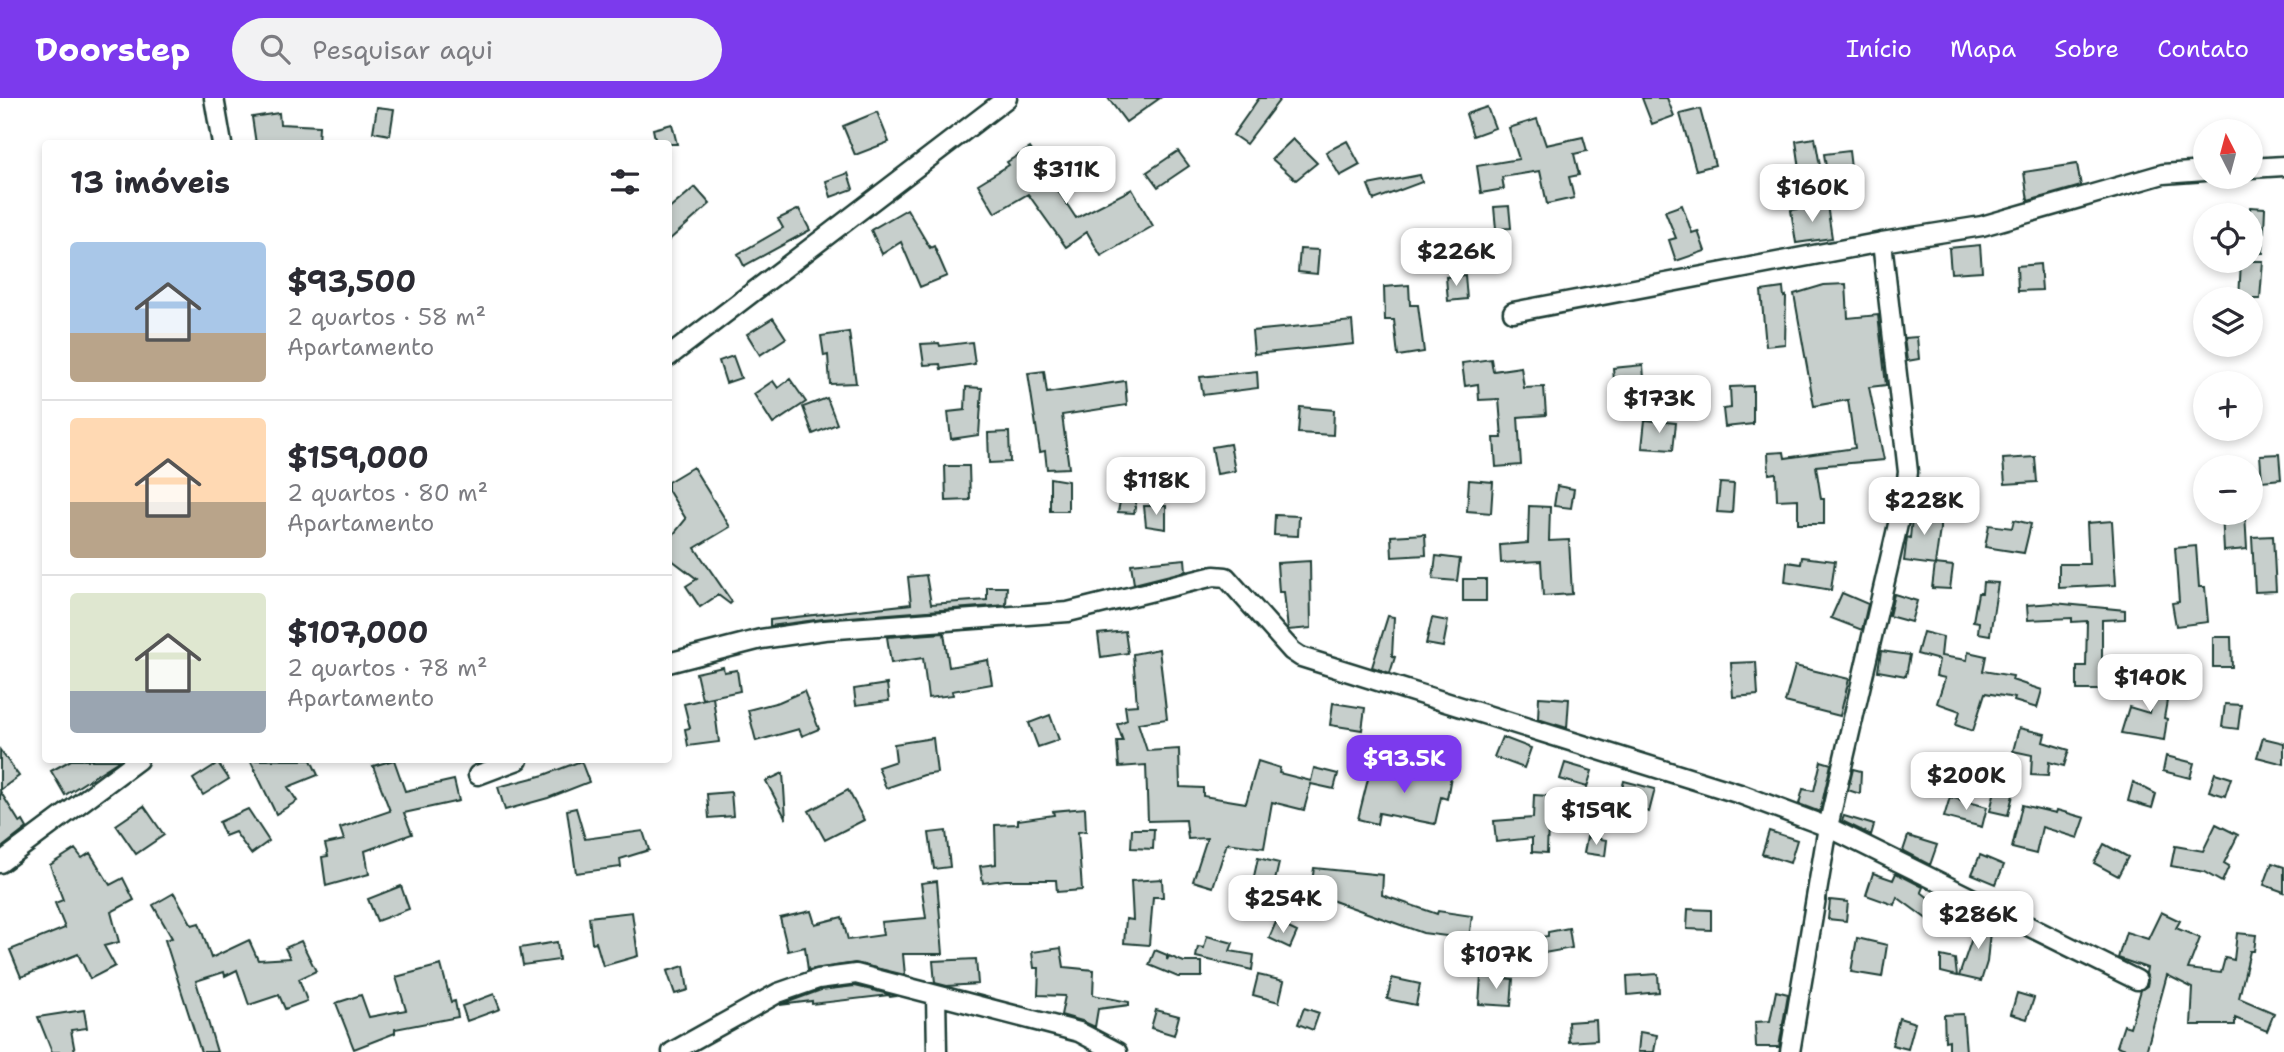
<!DOCTYPE html>
<html lang="pt">
<head>
<meta charset="utf-8">
<style>
	:root { --surface:#fff; --page:#f2f2f3; --text:#2b2b33; --muted:#7c7c81; --line:#e1e1e2; --accent:#7c3aed }
	body { margin:0; font-family:"Shantell Sans",sans-serif; background:var(--page); color:var(--text); height:100vh; display:flex; flex-direction:column; font-size:26px; white-space:nowrap }
	* { box-sizing:border-box; margin:0 }
	p { font-size:23px; color:var(--muted) }
	.icon { flex:none; width:38px; height:38px; fill:none; stroke:currentColor; stroke-width:2; stroke-linecap:round; stroke-linejoin:round }
	.map { position:relative; flex:1; overflow:hidden }
	.details { position:absolute; left:42px; top:42px; width:630px; height:623px; display:flex; flex-direction:column; background:var(--surface); border-radius:7px; box-shadow:0 4px 10px #0003 }
	.details>* { flex:none }
	.needle { width:46px; rotate:354deg }
	.buttons { position:absolute; left:2193px; top:21px; display:grid; gap:14px }
	.buttons a { display:grid; place-items:center; width:70px; height:70px; border-radius:50%; background:var(--surface); box-shadow:0 4px 10px #0003; font-size:35px }
	.price { position:absolute; translate:-50% -60px; padding:0 16px; border-radius:14px; background:#fff; color:#222; font-size:23px; line-height:46px; filter:drop-shadow(0 2px 4px #0008) }
	.price::after { content:''; position:absolute; left:50%; top:42px; width:21px; height:16px; margin-left:-10px; background:inherit; clip-path:polygon(0 0,100% 0,50% 100%) }
	.price.active { background:var(--accent); color:#fff }
	ul { padding:0; list-style:none }
	li { display:flex; align-items:center; gap:21px; height:175px; padding:0 28px }
	li+li { border-top:2px solid var(--line) }
	li span { display:grid; place-items:center; flex:none; width:196px; height:140px; border-radius:7px; color:#555 }
	li>.icon { margin-inline-start:auto }
	span .icon { width:84px; height:84px; fill:#fffc; stroke-width:1 }
	li b { font-size:30px }
	h2 { display:flex; justify-content:space-between; align-items:center; height:84px; padding:0 28px; font-size:30px }
	header { display:flex; align-items:center; gap:42px; box-sizing:border-box; height:98px; padding:0 35px; background:var(--accent); color:#fff }
	header strong { font-size:33px }
	nav { display:flex; gap:38px; margin-inline-start:auto; font-size:24px }
	.search { width:490px; height:63px; background:var(--page); display:flex; align-items:center; gap:18px; box-sizing:border-box; padding:0 24px; border-radius:38px; color:var(--muted); font-size:26px }
	.map>svg:first-child { display:block }
	.building { fill:#c7cfcc; stroke:#1f3d34; stroke-width:2 }
	.lines { fill:none; stroke-linecap:round; stroke-linejoin:round }
	.street-casing { stroke:#1f3d34; stroke-width:23 }
	.street { stroke:#fff; stroke-width:18 }
</style>
</head>
<body>
<header>
<strong>Doorstep</strong>
<div class="search"><svg class="icon" aria-label="search" viewBox="0 0 24 24"><circle cx="10" cy="10" r="6"/><path d="M15 15l6 6"/></svg>Pesquisar aqui</div>
<nav><a>Início</a><a>Mapa</a><a>Sobre</a><a>Contato</a></nav>
</header>
<div class="map">
<svg width="2284" height="954" viewBox="0 0 2284 954">
	<rect width="100%" height="100%" fill="#fff"/>
	<filter id="ink" filterUnits="userSpaceOnUse"><feTurbulence type="fractalNoise" baseFrequency=".0143" numOctaves="2"/><feDisplacementMap in="SourceGraphic" scale="14" xChannelSelector="R" yChannelSelector="G"/><feConvolveMatrix kernelMatrix="1 2 1 2 8 2 1 2 1" color-interpolation-filters="sRGB"/></filter>
	<g filter="url(#ink)">
		<path class="building" d="M1108,0h52l-34,24z
			M1259,0h22l-35,46 -13,-9z
			M1642,0h25l7,18 -22,8z
			M377,9l17,2 -4,26 -17,-3z
			M1487,9l8,21 -22,8 -7,-22z
			M1700,11l15,56 -19,5 -16,-56z
			M877,14l12,30 -34,13 -12,-29z
			M279,15l1,11 39,2 -1,18h-62l-4,-27z
			M1537,21l9,26 37,-8 4,14 -13,3 5,21 -10,2 5,21 -27,6 -7,-33 -38,6 2,12 -23,4 -4,-27 42,-7 -10,-31z
			M672,26l5,20h-21l-3,-15z
			M1815,40l5,28 -20,3 -4,-28z
			M1293,41l24,24 -21,17 -24,-21z
			M1347,43l13,24 -20,11 -14,-24z
			M1030,50l46,70 56,-29 21,37 -52,30 -14,-24 -21,15 -38,-53 -33,19 -17,-29 31,-19 -2,-3z
			M1178,53l11,15 -31,21 -11,-15z
			M1849,53l3,26 -24,3 -4,-26z
			M2077,66l4,22 -53,15 -4,-29z
			M848,75l5,16 -22,8 -5,-16z
			M1420,77l2,7 -48,18 -6,-15z
			M695,89l15,17 -42,37v-31z
			M1682,107l10,28 6,-2 7,20 -29,10 -7,-21 7,-2 -11,-27z
			M1827,107l5,33 -36,5 -5,-33z
			M1509,108l2,22 -15,1 -2,-22z
			M2250,109l15,1 -2,45h-13z
			M799,111l11,21 -66,36 -6,-12 45,-26 -5,-9z
			M907,111l23,39 4,-2 13,30 -27,11 -19,-45 -19,12 -11,-24z
			M1492,147l3,19 -20,3 -3,-19z
			M1980,147l2,26 -31,2 -2,-25z
			M1300,151l19,1 -2,24 -19,-2z
			M2241,163h22l-3,38h-21z
			M2040,166l2,26 -24,1 -1,-25z
			M1465,177l2,24 -19,2 -2,-24z
			M1846,186l2,34 30,-3 8,70 -17,2 15,73 -68,6 5,33h3v25h-26v-25l-21,1 -1,-27 -7,1 -1,-21 16,-1 1,6 70,-10 -7,-48 -34,6 -20,-112 30,-9z
			M1409,187l1,20h8l6,47 -26,4 -4,-36h-9l-1,-33z
			M1783,190l1,9 2,-1 -1,48 -19,2 -5,-55z
			M773,220l13,20 -26,17 -13,-21z
			M1352,223l2,23 -100,10 -2,-23z
			M849,234l7,51 -26,1 -2,-29 -4,1 -3,-20z
			M1917,239l2,22 -12,2 -3,-23z
			M972,244l3,22 -34,5 -1,-5 -16,1 -3,-21 18,-1 1,3z
			M733,258l8,22 -15,5 -7,-22z
			M1491,261l2,12 28,-4 3,21 20,-1 2,28 -28,2 3,48 -25,2 -2,-29h8l-3,-39 -20,1 -1,-16 -13,2 -3,-23z
			M1643,267l2,27 -30,2 -2,-26z
			M1044,273l3,22 78,-12 2,24 -65,10 7,53 -22,1 -2,-18 -5,1 -12,-79z
			M1257,273l1,17 -55,7 -3,-18z
			M790,281l16,23 -33,22 -19,-30 19,-13 5,7z
			M1753,288v38l-28,3 -2,-18 8,-1 -1,-21z
			M966,289l16,1 -3,47 -28,4 -3,-27 17,-2z
			M827,300l10,26 -24,10 -10,-27z
			M1300,309l34,3 -1,25 -35,-2z
			M1645,322l31,3 -3,27 -31,-2z
			M1009,334l1,30 -21,1 -1,-30z
			M1230,346l5,27 -18,3 -5,-27z
			M2279,356l2,25 -19,2 -2,-26z
			M2035,359l2,25 -32,2 -2,-25z
			M945,368h24l1,34 -24,1z
			M693,369l37,60 -35,21 37,54 -2,2 -12,-9 -18,12 -14,-21 11,-7 -29,-22v-16l18,-22 -18,-29v-8z
			M1050,380l18,3v30h-18z
			M1469,382l24,2 -2,31 -24,-2z
			M1720,385l14,1 -2,29 -15,-1z
			M1557,388l17,3 -3,19 -17,-2z
			M1122,393l16,3 -4,19 -16,-1z
			M1144,408h22v23l-20,-3z
			M1529,408l21,1 -1,34 20,-1 3,54 -29,2 -2,-35 -40,2 -1,-18 28,-2z
			M1913,411h27v20l-5,36 -31,-4 3,-24 3,1z
			M2222,415h23l2,36 -23,2z
			M1275,417l24,1 -1,20 -24,-1z
			M2014,422l17,4 -7,29 -39,-6 4,-22 23,3z
			M2112,423l4,64 -57,3v-24h30l-2,-41z
			M1425,436l1,21 -34,2 -1,-21z
			M2273,438l3,55 -21,1 -3,-55z
			M2196,448l3,41h6l3,35 -32,4 -4,-23 7,-1 -4,-54z
			M1436,458l24,3 -3,22 -24,-2z
			M1802,459l33,4 -4,29 -46,-8 2,-20 14,2z
			M1185,461l1,12 -52,13 -3,-20z
			M1310,463l1,67 -23,2 -4,-38h-5l-2,-29z
			M1935,466l18,2 -3,23 -18,-1z
			M926,477l5,29 56,-4v-13h20l-1,18 -183,14 -53,7v-6l141,-16 -3,-27z
			M1463,481h23v22h-23z
			M1983,484l15,1 -8,52 -12,-2 1,-11 -6,-1 5,-28h4z
			M1842,495l26,11 -6,26 -31,-12z
			M1894,496l23,7 -6,21 -22,-6z
			M2054,505l71,7v9l-23,1v70h-25v-24h9l1,-45 -15,1v-4l-44,2 -1,-15z
			M1388,518l6,1 -2,39 3,1 -5,16 -18,-6z
			M1432,520l16,3 -5,26 -17,-3z
			M1125,533l3,22 -27,4 -3,-23z
			M1923,534l20,5 -2,19 26,4 1,-8 18,4 -3,15 30,5 -1,4 30,10 -5,18 -23,-7 1,-3 -30,-5 -12,38 -17,-6 4,-14 -23,-8 8,-25 -9,-2 3,-16 -22,-6z
			M944,535l5,34 39,-7 4,24 -40,7 1,4 -25,3 -5,-40 -32,5 -4,-26z
			M2213,539h18l1,30h-19z
			M1159,551l8,70 -29,4 9,28 32,-2 1,38 23,1v8l43,7 12,-42 22,7 -1,5 32,8 3,-13 24,6 -4,15 -23,-5 -7,26 -32,-8 -8,46 -37,-5 -14,44 -20,-6 14,-43 -19,1 -2,-19 -38,1 -2,-56 -27,2 -2,-26h6l-6,-17 10,-4 -2,-14 12,-1 -4,-51z
			M1881,553l29,4 -4,21 -28,-5z
			M1756,564l2,33 -25,2 -2,-34z
			M1795,568l54,13 -9,37 -55,-14z
			M723,569l1,5 13,-2 3,21 -38,8 -6,-26z
			M2155,577l16,3 -7,40 3,1 -3,21 -43,-7 8,-26 20,6z
			M887,586l2,17 -33,4 -2,-16z
			M804,593l15,38 -17,7 -3,-7 -43,12 -8,-31 31,-8z
			M713,599l6,45 -31,4 -3,-17 5,-1 -6,-24z
			M1539,599l30,2 -2,29 -29,-9z
			M1333,605l32,5 -3,22 -32,-5z
			M2225,606l16,1 -3,24 -16,-2z
			M1050,617l9,25 -21,7 -9,-24z
			M2019,630l26,6 -2,8 26,8 -5,16 -15,-4 -1,14 -17,-1 1,-20 -19,-4z
			M1502,639l29,11 -7,20 -30,-11z
			M933,640l4,35 -13,2 -38,13 -8,-21 18,-6 -2,-17z
			M2263,640l21,5v21l-27,-7z
			M0,652l19,26 -19,14z
			M2166,658l28,7 -4,15 -27,-7z
			M71,662h49l-55,35 -14,-24z
			M250,662h61l7,15 -30,12 9,14 -21,13z
			M394,662l11,31 49,-11 5,21 -55,12 8,21 -47,17 4,23 -43,12 -4,-29 6,-1 -3,-12 19,-4 -4,-12 50,-17 -17,-45z
			M581,663l8,21 -41,16 -43,12 -7,-23 46,-12z
			M1821,663l10,3 -11,48 -21,-8 4,-15 11,2z
			M218,665l11,16 -26,16 -10,-16z
			M1565,665l27,8 -5,16 -27,-8z
			M1371,669l46,8 1,-6 33,7 -4,23 -6,-2 -6,27 -56,-11 -2,11 -19,-5z
			M1853,671l8,2 -1,23 -12,-4z
			M783,675l3,46 -20,-38z
			M2215,675l16,5 -6,18 -16,-5z
			M1624,683l31,8 -6,23 -31,-8z
			M2133,684l23,12 -4,14 -24,-7z
			M1996,688l18,5 -6,24 -18,-4z
			M848,692l16,30 -39,20 -16,-29z
			M0,693l20,32 3,-2 4,7 -27,21z
			M731,694l2,24 -24,2 -2,-24z
			M1534,697l15,1 -2,57 -15,-1v-14l-36,4 -2,-21 39,-3z
			M1950,699l37,10 -5,20 -38,-10z
			M2022,707l34,8 1,-3 28,8 -7,20 -36,-11 -6,27 -24,-6z
			M144,708l20,29 -28,19 -20,-29z
			M576,710l9,31 58,-8 6,19 -29,9 1,8 -45,6 -9,-63z
			M1085,710l1,23 -8,1 4,58 -25,2 -1,-12h-51l-22,3 -3,-17 16,-2 -1,-39 23,-1v-4l36,-5 -1,-4z
			M248,711l21,32 -18,13 -16,-22 -10,4 -6,-14z
			M1844,718l30,9 -3,10 -29,-14z
			M2216,726l22,11 -14,28 5,3 -7,16 -18,-10 -33,-6 4,-20 28,5z
			M1132,731h22l-1,20 -22,-1z
			M946,733l4,36 -16,2 -5,-36z
			M1769,733l28,9 -7,23 -28,-9z
			M1908,738l29,9 -7,20 -27,-14z
			M1587,739l20,3 -2,16 -21,-3z
			M2104,746l24,13 -10,19 -24,-13z
			M75,751l7,9 8,-5 20,32 13,-7 11,22 -23,12 8,30 -15,4 11,20 -25,13 -12,-25 -57,23 -11,-27 55,-22 -10,-25 8,-3 -13,-35z
			M1980,757l24,10 -8,19 -24,-10z
			M1258,760l21,5 -5,22 -21,-4z
			M2272,765l12,4v25l-20,-7z
			M1314,770l69,7 -1,20 55,19 1,-3 34,5 -3,23 -46,-6 -92,-33 -1,11 -22,-2z
			M1873,775l20,7 3,-7 27,14 -2,5 40,31 -20,-2 -2,7 -42,-31 -3,8 -28,-10z
			M1162,781l1,18h-10l-4,48 -25,-2 2,-24 7,1 -2,-39z
			M937,783l6,73h-40l2,21 -50,-12 -47,7 -3,-23 -17,4 -8,-33 31,-7 4,13 27,-7 6,23 35,-5 -2,-13 45,-4 -5,-35z
			M401,788l8,23 -32,12 -9,-22z
			M174,795l18,32 7,-2 12,35 38,-18 9,20 32,-2 -5,-10 16,-7 15,30 -17,8 8,22 -22,8 -6,-14 -30,10 -12,-35 -12,6 -1,-4 -28,9 21,71h-16l-36,-112 7,-2 -19,-33z
			M1830,802l18,2 -2,19 -18,-2z
			M1688,811l23,1v20l-24,-1z
			M632,814l6,44 -35,10 -7,-24 -4,1 -3,-26z
			M2161,814l19,9 -4,7 24,10 -12,31 33,4 4,-15 9,2 3,-27 19,2 -2,16h-4l-11,47 35,15 -7,18 -32,-13v7h-44l2,-37 -26,-13 -21,77h-11l-18,-6 7,-21 6,2 11,-37 6,-4 1,-6 -2,-7 1,-5 -29,-10 8,-26 22,7z
			M1980,817l11,6 -4,41 -6,19 -22,-5z
			M1276,824l21,10 -7,16 -21,-10z
			M1569,830l3,20 -39,7 1,8 -24,3 -3,-24 41,-6v-4z
			M1207,838l26,7 -3,8 24,4 -2,15 -56,-13 2,-10 6,1z
			M1857,840l30,7 -5,32 -31,-5z
			M557,844l2,18 -36,5 -3,-17z
			M1061,850l3,19 30,3 -1,25 36,7v3l-31,4 -3,18 -13,-6 -21,-6 4,-19 -27,-1 1,-27h-5l-2,-16z
			M1155,852l12,5v5l2,-4 15,6h18v15h-24l-29,-12z
			M1941,858l14,3 2,17 -16,-4z
			M976,861l2,25 -31,2 -12,-3 -2,-22z
			M441,867l10,37 4,-1 3,16 -63,12v4l-41,16 -18,-46 25,-8 8,22 37,-7 -10,-33z
			M684,868l4,24 -13,4 -8,-23z
			M1658,876l1,18 -31,3 -1,-19z
			M1258,877l26,6 -5,21 -26,-7z
			M1481,878l32,3 -2,27 -32,-2z
			M1392,880l28,6 -4,21 -29,-6z
			M855,888l42,10 -7,1 -1,-2 -77,9v-3l-32,4 41,-15z
			M1776,893l12,3 -9,53h-23l-1,-25 15,-1z
			M2017,895l17,5 -7,21 -16,-5z
			M494,896l6,15 -33,12 -5,-15z
			M1304,910l15,5 -6,17 -15,-6z
			M84,912l3,18 -16,2 4,22h-23l-14,-35z
			M1156,912l23,6 -5,19 -23,-7z
			M1963,916l3,38h-17v-12l-4,1 -1,-26z
			M1899,920l16,5 -7,26 -16,-4z
			M1596,922l1,20 -28,2 -1,-20z
			M1640,934l17,3 -3,17h-16z"/>
		<g class="lines">
			<defs>
				<path id="street" d="M214,0l8,46
					M2250,70l34,-2
					M1513,214l369,-70 100,-16 181,-52 42,-3
					M668,259l339,-259
					M668,565l93,-24 63,-9 244,-18 146,-36 12,1 66,74 9,6 439,137 88,33 309,153
					M478,677l40,-15
					M0,765l138,-103
					M936,897l1,57
					M672,954l106,-59 40,-14 38,-5 223,58 38,20
					M1790,954l38,-225 77,-333 3,-22 -26,-230"/>
			</defs>
			<use href="#street" class="street-casing"/>
			<use href="#street" class="street"/>
		</g>
	</g>
</svg>
<div class="buttons">
<a><svg class="needle" viewBox="-14 -14 28 28"><path d="M0-13l5 13h-10z" fill="#e53935"/><path d="M0 13l5-13h-10z" fill="#7c7c81"/></svg></a>
<a><svg class="icon" aria-label="locate" viewBox="0 0 24 24"><circle cx="12" cy="12" r="6"/><path d="M12 2v4M12 18v4M2 12h4M18 12h4"/></svg></a>
<a><svg class="icon" aria-label="layers" viewBox="0 0 24 24"><path d="M12 4l9 5-9 5-9-5zM3 14l9 5 9-5"/></svg></a>
<a>+</a>
<a>−</a>
</div>
<b class="price" style="left:1066px;top:108px">$311K</b>
<b class="price" style="left:1812px;top:126px">$160K</b>
<b class="price" style="left:1456px;top:190px">$226K</b>
<b class="price" style="left:1659px;top:337px">$173K</b>
<b class="price" style="left:1156px;top:419px">$118K</b>
<b class="price" style="left:1924px;top:439px">$228K</b>
<b class="price" style="left:2150px;top:616px">$140K</b>
<b class="price active" style="left:1404px;top:697px">$93.5K</b>
<b class="price" style="left:1966px;top:714px">$200K</b>
<b class="price" style="left:1596px;top:749px">$159K</b>
<b class="price" style="left:1283px;top:837px">$254K</b>
<b class="price" style="left:1978px;top:853px">$286K</b>
<b class="price" style="left:1496px;top:893px">$107K</b>
<section class="details">
<h2>13 imóveis<svg class="icon" aria-label="filters" viewBox="0 0 24 24"><path d="M4 7h16M4 17h16"/><circle cx="9" cy="7" r="2"/><circle cx="15" cy="17" r="2"/></svg></h2>
<ul>
<li><span style="background:linear-gradient(#a9c7e8 65%,#b9a48a 0)"><svg class="icon" aria-label="home" viewBox="0 0 24 24"><path d="M3 11l9-7 9 7M6 9v11h12V9"/></svg></span><div><b>$93,500</b><p>2 quartos · 58 m²</p><p>Apartamento</p></div></li>
<li><span style="background:linear-gradient(#ffd9b3 60%,#b9a48a 0)"><svg class="icon" aria-label="home" viewBox="0 0 24 24"><path d="M3 11l9-7 9 7M6 9v11h12V9"/></svg></span><div><b>$159,000</b><p>2 quartos · 80 m²</p><p>Apartamento</p></div></li>
<li><span style="background:linear-gradient(#dfe7d0 70%,#9aa5b1 0)"><svg class="icon" aria-label="home" viewBox="0 0 24 24"><path d="M3 11l9-7 9 7M6 9v11h12V9"/></svg></span><div><b>$107,000</b><p>2 quartos · 78 m²</p><p>Apartamento</p></div></li>
</ul>
</section>
</div>
</body>
</html>
